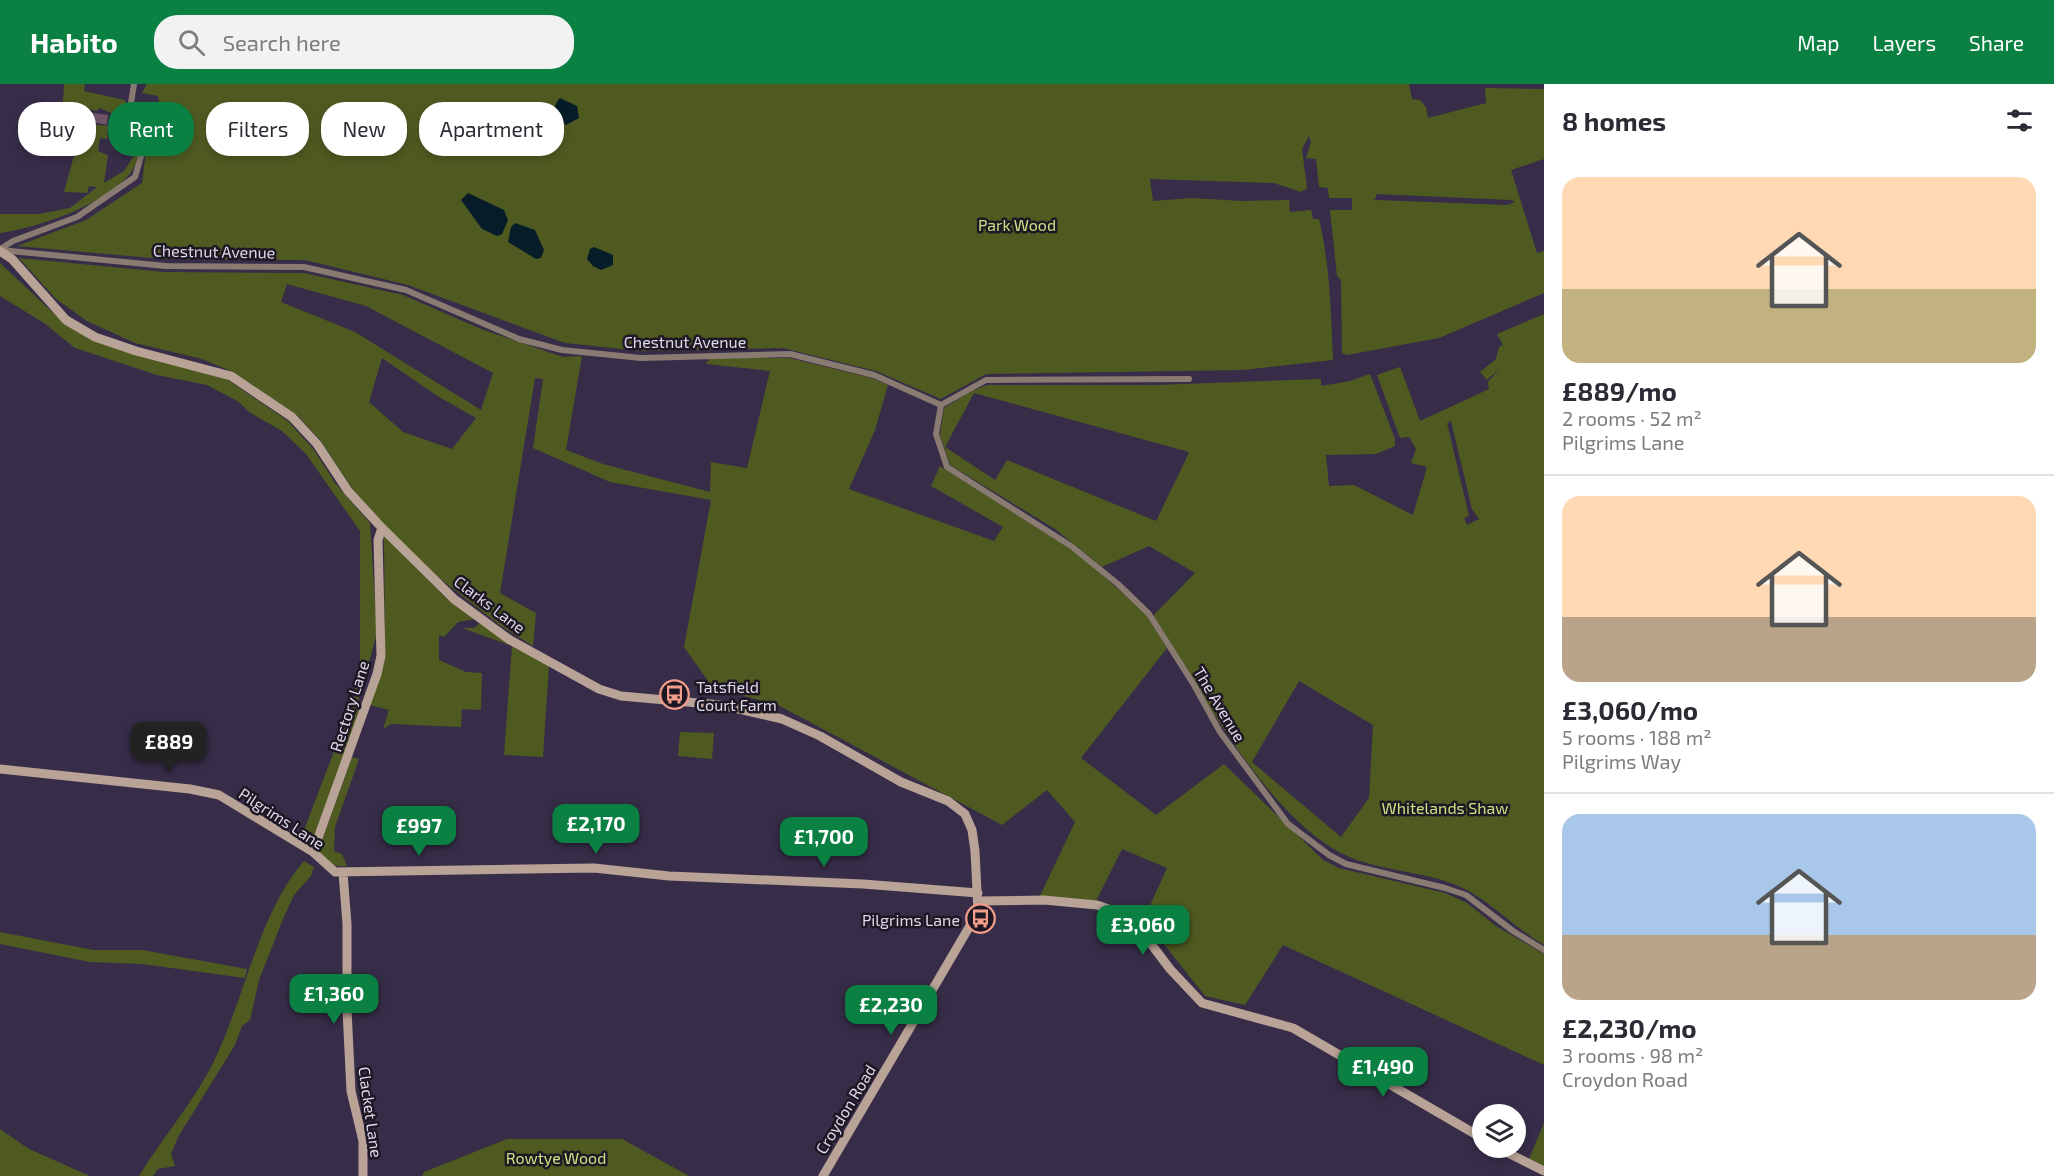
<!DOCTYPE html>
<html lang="en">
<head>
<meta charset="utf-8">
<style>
	:root { --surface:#fff; --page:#f2f2f3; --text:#2b2b33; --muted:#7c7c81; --line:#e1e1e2; --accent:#0b8043 }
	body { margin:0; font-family:"Exo 2",sans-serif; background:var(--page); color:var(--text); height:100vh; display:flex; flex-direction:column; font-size:22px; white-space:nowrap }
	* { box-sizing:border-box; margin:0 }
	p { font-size:20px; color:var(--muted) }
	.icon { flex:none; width:33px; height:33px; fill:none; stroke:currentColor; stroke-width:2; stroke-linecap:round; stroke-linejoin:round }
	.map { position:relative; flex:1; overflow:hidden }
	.side { display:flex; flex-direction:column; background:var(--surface); width:510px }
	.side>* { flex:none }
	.hud { position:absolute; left:18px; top:18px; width:570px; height:54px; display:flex; gap:12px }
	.fabs { position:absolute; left:1472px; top:1020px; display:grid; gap:12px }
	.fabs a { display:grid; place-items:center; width:54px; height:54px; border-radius:50%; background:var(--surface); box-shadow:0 3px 9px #0003; font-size:30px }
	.price { position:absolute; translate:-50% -51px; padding:0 14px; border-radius:12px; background:var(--accent); color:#fff; font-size:20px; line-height:39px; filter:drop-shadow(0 2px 3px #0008) }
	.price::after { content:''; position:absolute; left:50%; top:36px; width:18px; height:14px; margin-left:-9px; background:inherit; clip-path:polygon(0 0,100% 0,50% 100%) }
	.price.selected { background:#222; color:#fff }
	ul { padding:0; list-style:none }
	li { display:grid; align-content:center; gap:12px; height:318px; padding:0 18px }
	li+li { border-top:2px solid var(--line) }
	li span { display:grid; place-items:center; height:186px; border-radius:18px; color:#555 }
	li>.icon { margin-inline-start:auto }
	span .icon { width:108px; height:108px; fill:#fffc; stroke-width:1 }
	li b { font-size:26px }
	h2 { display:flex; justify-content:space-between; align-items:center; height:72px; padding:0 18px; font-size:26px }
	.pill { padding:0 21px; border-radius:24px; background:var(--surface); box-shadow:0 3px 9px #0003; font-size:21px; line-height:54px }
	.pill.selected { background:var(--accent); color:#fff }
	header { display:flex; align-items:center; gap:36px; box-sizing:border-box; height:84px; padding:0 30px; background:var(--accent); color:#fff }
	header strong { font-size:28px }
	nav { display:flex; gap:33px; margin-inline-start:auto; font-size:21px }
	.search { width:420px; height:54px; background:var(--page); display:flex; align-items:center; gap:15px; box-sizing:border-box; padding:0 21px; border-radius:24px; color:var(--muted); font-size:22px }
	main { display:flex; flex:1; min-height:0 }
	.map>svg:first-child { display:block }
	.green { fill:#4f5a21; fill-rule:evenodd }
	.water { fill:#061c28 }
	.building { fill:#725569 }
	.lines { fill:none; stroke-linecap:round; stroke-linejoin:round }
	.street { stroke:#897a72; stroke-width:6 }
	.secondary { stroke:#b9a296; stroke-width:9 }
	.labels { text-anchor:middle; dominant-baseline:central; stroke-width:5; stroke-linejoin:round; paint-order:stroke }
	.park-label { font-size:16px; fill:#cce183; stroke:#1d1824 }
	.street-label { font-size:16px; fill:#dfd9eb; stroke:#1d1824 }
	.poi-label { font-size:16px; fill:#dfd9eb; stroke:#1d1824; text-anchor:start }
</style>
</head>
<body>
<header>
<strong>Habito</strong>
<div class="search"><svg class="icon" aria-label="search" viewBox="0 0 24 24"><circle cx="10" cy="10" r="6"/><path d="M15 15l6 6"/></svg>Search here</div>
<nav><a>Map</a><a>Layers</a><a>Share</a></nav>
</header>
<main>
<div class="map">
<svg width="1544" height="1092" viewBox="0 0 1544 1092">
	<rect width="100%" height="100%" fill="#372d48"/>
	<path class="green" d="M64,0h21l-1,7 41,9c7,18 18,39 13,58 -11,41 -100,70 -138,75v-19h39l31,-6 27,-21 -8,-1 -2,7 -23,-1 11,-40 2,-33 6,1v3l25,3 -1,13 -7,-1 -2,13 10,4 -4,28 20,-12 11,-17 -19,-10 -5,-31 -11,-5 -4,3 -7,-2 -9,7 -10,-1 -1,5 -7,-1z
		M147,0h1262l3,15 8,1 6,7 2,11 58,-15 -1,-15 59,1v70l-33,11 26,83 7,-2v42l-105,45 -92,17 -5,-2 -1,-73 -4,-4 -7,-66h22v-12h-23l-1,-10 -9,-1 -3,-28 -10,-1 5,-16 -2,-6 -7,13 5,39 -6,4 -27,-9 -124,-4 -3,-20 6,42 38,-3 51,3 47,-1 1,12 21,-2 2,9h6c11,46 12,94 14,141l-90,10 -257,4 -45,25 -65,-28 -93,-23 -142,3 -76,-8 -157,-58 -103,-25 -142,-1 -146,-13 69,-26 56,-37 5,-41 16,3 1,-12 -6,-37 -16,-3zM1376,110l136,6 3,2 -8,3 -131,-5 -3,-1 3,-1z
		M19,174l145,14 140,1 99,22 78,34 82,28 19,-1 -16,94 37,14 107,28 1,-30 36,6 23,-97 -64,-7 4,-6h79l83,20 16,7 -13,45 -26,59 145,52 9,-14 -72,-41 9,-20 140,89 65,58 22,35 -86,110 75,57 68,-51 99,96 16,8 106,25 22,10 29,23 48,28v111l-261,-120 -38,60 -40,-9 -61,-77 23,-51 -45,-19 -26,52 -57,-3 36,-76 -28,-32 -45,35 -224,-120 -65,-17 -29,-41 27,-147 -101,-18 -77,-34 10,-69 -8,-1 -35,215 36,20 -3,33 -32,-20 -67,-52 -55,-53 -26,-31 -33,-50 -23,-25 -64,-43 -31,-13 -67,-16 -48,-22 -31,-22zM287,200l79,22 127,67 -12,37 -126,-78 -74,-30zM382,274l57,39 37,21 -24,31 -49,-17 -34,-30z
		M0,179l64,60 161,55 63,43 26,29 21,33 35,40 7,110 -21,76 4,2 -48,135 -11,-8 52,-136 7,-37v-134l-54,-77 -24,-23 -33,-19 -10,-10 -32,-17 -50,-10 -82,-27 -31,-25 -44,-27z
		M1544,230v631c-31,-18 -57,-48 -90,-61 -40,-15 -86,-13 -122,-36 -74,-47 -131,-158 -179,-232l42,-43 -46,-27 -47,21 -47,-38 -105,-64 -10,-30 4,-27 26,-16 17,-7h170l164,-6v7l29,-5 20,-7 25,65v7l-19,8 -50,1 3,31 25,-1 59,30 14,-48 -16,-4 5,-14 -7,-12 -9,1 -23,-63 23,-8 20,54 69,-32 -1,-7 12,-14 -13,12 -7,-8 16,-13 3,-12 4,-2 -6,-11zM974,309l215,59v1l-33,68 -149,-61 -12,20 -50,-33zM1451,337l21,88 7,10 -12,6 -3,-7 5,-2 -22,-93zM1299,597l74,44 -4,73 -28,39 -89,-75z
		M384,451l61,62 30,22 -17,3 -14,15 -5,-2v25l27,12 16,1 -1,37 -19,-1 -1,18 -70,-3 -8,5 6,-19 -19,-5 15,-55z
		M480,539l32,23 37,19 -6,92 -39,-2 8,-109 -50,-18h12z
		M680,648l34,1 -2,26 -34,-3z
		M352,673l7,2 -24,68 -1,24 8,3 5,12c-14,2 -20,-4 -29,-14z
		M304,777l10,6 -3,9 -17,19 -11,24 -24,61 -9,40 -8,6 -7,19 -57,92 -7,17 4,12 -17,3 -5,7h-14c24,-39 55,-74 75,-115 30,-61 45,-149 90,-200z
		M0,848l93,18h49l105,19 -2,9 -103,-14 -52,-2 -90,-18z
		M1544,1039v43l-15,-7z
		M0,1045l29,20 61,27h-90z
		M507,1055h115l67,37h-267l2,-4z"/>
	<path class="water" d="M560,14l17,8 2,12 -13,7c-9,-8 -16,-17 -6,-27z
		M468,109l36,17 4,10 -6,14 -5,2 -15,-7 -21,-29z
		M515,139l20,7 9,20 -3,8 -5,1 -28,-17 3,-15z
		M594,163l19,8v10l-12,5 -8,-4 -6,-7 3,-10z"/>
	<path class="building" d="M87,28l21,3 -1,10 -20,-4z"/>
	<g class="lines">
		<path class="street" d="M0,165l13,-8 64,-24 58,-40 9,-31 -13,-43 3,-19
			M0,166l166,16 138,1 102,23 113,49 43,11 79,8 149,-4 84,21 67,30
			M941,321l-5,29 11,33 124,79 47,38 31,30 45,71 26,47 68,92 41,31 17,9 99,24 21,7 47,36 31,19
			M941,321l45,-25 203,-1"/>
		<path class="secondary" d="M0,167l12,8 54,61 29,17 41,14 95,25 61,41 25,27 31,47 34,37 72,71 56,41 89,49 22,7 100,9 61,14 38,17 81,46 47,19 17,13 7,16 3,21 3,61 -155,264
			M0,685l190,20 29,6 94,57 22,20 259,-4 75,8 194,8 115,9
			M313,768l64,-178 4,-18 -3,-116 4,-12
			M343,789l4,51v86l4,81 12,50v35
			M979,817l65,-1 53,5 28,10 11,9 34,45 32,34 91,25 189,110
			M1498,1064l46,23"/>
	</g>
	<defs>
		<symbol id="bus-ring" viewBox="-11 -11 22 22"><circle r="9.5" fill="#1d1824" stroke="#f49d8b" stroke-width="1.5"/><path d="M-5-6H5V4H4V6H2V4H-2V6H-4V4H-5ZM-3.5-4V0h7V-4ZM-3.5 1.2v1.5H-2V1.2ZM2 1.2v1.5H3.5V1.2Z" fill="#f49d8b"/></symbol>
	</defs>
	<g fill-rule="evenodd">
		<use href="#bus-ring" x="658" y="594" width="33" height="33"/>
		<use href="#bus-ring" x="964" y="818" width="33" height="33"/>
	</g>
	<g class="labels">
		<g class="park-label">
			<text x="1017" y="140">Park Wood</text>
			<text x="1445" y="723">Whitelands Shaw</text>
			<text x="556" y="1073">Rowtye Wood</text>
		</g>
		<g class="street-label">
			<text transform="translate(214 167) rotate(1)">Chestnut Avenue</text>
			<text x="685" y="257">Chestnut Avenue</text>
			<text transform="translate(490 520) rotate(37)">Clarks Lane</text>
			<text transform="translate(1220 620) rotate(59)">The Avenue</text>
			<text transform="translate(349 622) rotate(-72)">Rectory Lane</text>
			<text transform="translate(282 734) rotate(33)">Pilgrims Lane</text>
			<text transform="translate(845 1025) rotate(-59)">Croydon Road</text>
			<text transform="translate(371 1028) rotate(82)">Clacket Lane</text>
		</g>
		<g class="poi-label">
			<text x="696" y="602">Tatsfield<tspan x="696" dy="18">Court Farm</tspan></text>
			<text x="960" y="835" text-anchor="end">Pilgrims Lane</text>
		</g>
	</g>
</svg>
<div class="fabs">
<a><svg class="icon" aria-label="layers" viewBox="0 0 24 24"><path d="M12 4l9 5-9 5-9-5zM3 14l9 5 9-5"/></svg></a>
</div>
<b class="price selected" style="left:169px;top:689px">£889</b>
<b class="price" style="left:596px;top:771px">£2,170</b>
<b class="price" style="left:419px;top:773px">£997</b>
<b class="price" style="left:824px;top:784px">£1,700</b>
<b class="price" style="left:1143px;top:872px">£3,060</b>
<b class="price" style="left:334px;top:941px">£1,360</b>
<b class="price" style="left:891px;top:952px">£2,230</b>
<b class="price" style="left:1383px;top:1014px">£1,490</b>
<div class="hud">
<a class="pill">Buy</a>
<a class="pill selected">Rent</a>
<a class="pill">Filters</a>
<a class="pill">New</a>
<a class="pill">Apartment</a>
</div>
</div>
<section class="side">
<h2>8 homes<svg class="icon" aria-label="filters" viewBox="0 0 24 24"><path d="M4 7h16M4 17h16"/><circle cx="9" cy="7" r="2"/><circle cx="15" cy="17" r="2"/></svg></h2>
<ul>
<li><span style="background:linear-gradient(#ffd9b3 60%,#c2b280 0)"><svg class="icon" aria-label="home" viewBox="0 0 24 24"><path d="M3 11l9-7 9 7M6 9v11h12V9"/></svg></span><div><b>£889/mo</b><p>2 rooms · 52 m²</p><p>Pilgrims Lane</p></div></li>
<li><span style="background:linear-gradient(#ffd9b3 65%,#b9a48a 0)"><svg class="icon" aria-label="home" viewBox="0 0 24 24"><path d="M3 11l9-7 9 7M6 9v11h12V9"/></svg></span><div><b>£3,060/mo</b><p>5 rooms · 188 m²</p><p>Pilgrims Way</p></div></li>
<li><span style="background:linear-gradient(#a9c7e8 65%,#b9a48a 0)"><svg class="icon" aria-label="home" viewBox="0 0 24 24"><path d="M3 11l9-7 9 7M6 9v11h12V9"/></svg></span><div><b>£2,230/mo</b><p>3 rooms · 98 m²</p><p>Croydon Road</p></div></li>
</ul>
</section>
</main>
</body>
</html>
